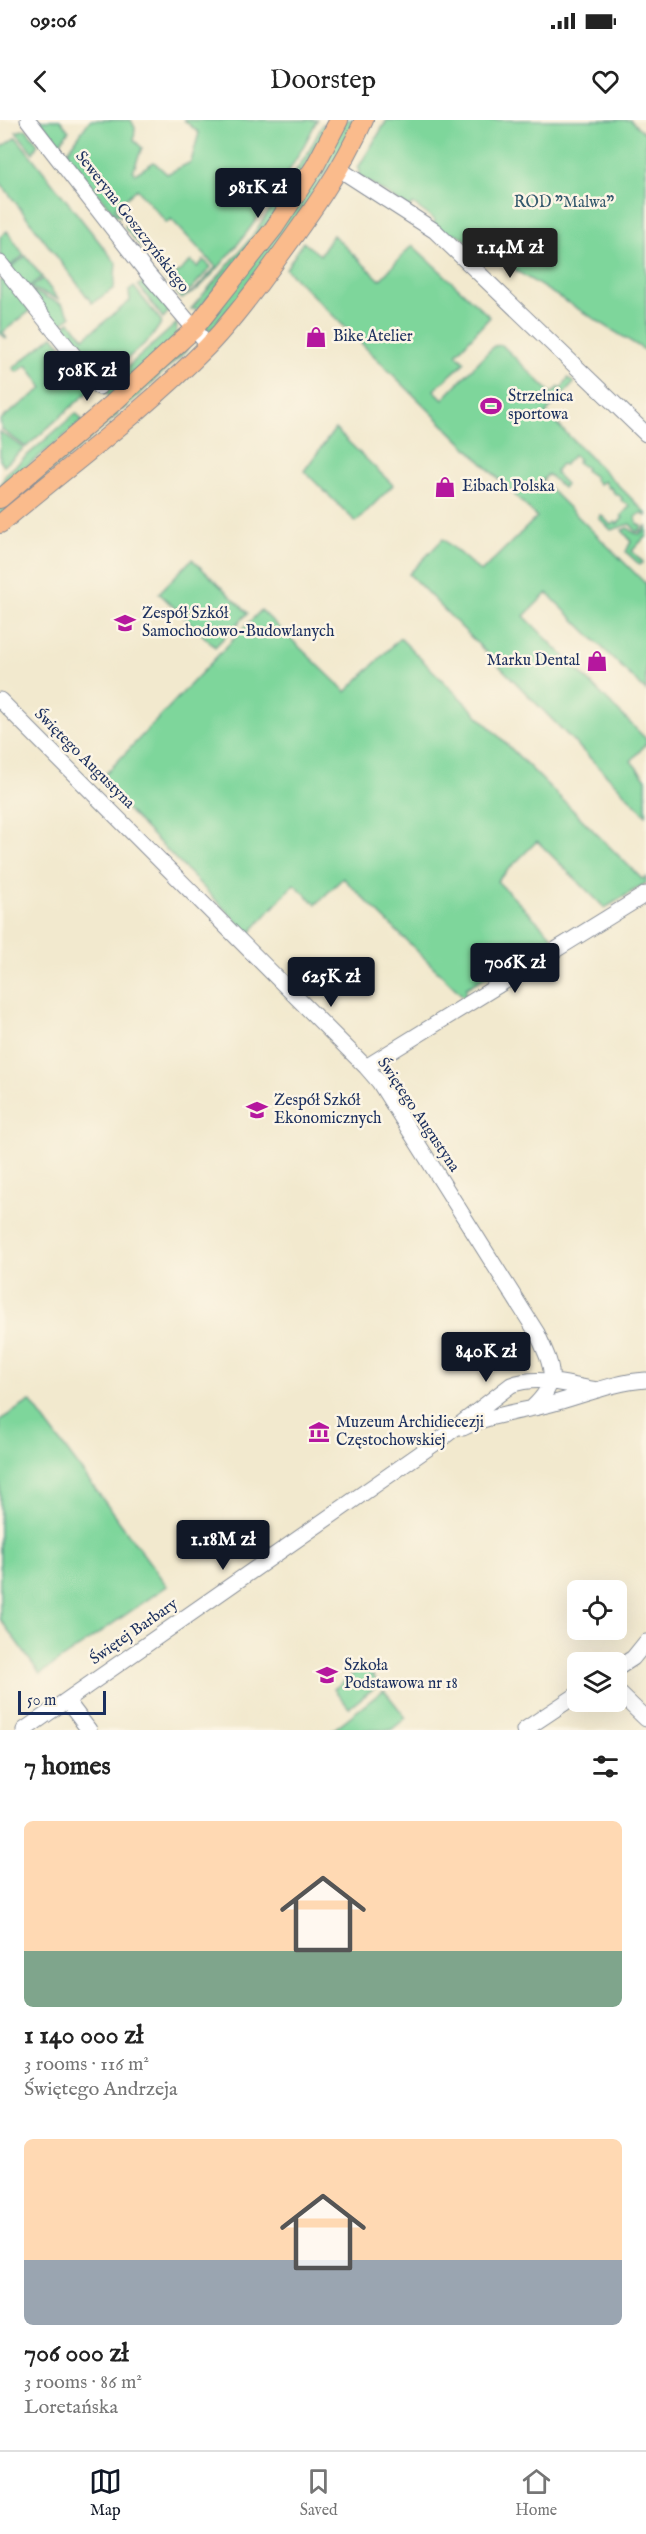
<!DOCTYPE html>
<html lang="en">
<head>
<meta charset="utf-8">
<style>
	:root { --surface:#fff; --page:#f6f6f6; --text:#222; --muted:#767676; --line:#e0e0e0; --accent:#111827 }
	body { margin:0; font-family:"IM FELL English",serif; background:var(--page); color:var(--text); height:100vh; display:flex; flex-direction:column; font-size:22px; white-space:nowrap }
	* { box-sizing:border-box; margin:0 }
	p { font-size:20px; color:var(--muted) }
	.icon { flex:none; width:33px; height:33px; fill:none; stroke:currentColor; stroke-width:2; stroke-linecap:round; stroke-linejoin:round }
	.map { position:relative; height:1610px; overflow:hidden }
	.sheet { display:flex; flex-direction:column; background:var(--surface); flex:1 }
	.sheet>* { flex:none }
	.controls { position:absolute; left:567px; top:1460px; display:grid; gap:12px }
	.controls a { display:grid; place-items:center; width:60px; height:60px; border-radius:9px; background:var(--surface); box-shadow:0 6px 24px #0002; font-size:30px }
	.scale { position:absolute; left:18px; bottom:15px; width:88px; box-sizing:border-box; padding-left:6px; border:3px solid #1b2f5e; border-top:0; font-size:16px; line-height:21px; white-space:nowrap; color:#1b2f5e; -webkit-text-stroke:4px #fcf5e5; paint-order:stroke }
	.price { position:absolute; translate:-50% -51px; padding:0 14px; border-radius:6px; background:var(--accent); color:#fff; font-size:20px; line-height:39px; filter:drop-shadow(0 2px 3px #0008) }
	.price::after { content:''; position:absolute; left:50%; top:36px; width:18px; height:14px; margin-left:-9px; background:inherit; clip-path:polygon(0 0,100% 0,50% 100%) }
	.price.selected { background:#222; color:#fff }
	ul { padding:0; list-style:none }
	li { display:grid; align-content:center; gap:12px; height:318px; padding:0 24px }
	li span { display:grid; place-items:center; height:186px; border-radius:9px; color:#555 }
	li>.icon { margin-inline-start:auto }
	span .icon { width:108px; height:108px; fill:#fffc; stroke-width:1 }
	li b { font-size:26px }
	h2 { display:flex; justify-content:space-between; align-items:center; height:72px; padding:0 24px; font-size:26px }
	.status { display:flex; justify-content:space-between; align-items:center; height:42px; padding:0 30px; background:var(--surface); direction:ltr }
	.status svg { height:16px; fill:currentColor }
	header { display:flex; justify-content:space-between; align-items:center; height:78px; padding:0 24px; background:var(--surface); font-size:27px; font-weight:600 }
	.dock { display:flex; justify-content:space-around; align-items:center; height:84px; border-top:2px solid var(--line); background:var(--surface); font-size:16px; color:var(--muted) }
	.dock a { display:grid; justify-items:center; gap:3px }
	.dock .selected { color:var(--accent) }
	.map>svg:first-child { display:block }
	.green { fill:#7ed69b; stroke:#4c827c; stroke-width:1.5 }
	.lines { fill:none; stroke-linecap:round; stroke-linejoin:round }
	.minor-casing { stroke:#868c96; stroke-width:17 }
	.major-casing { stroke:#868c96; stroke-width:20 }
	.minor { stroke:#fff; stroke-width:15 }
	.major { stroke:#fabb8c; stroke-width:18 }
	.labels { text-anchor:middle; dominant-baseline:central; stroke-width:5; stroke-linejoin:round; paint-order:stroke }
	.park-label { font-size:16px; fill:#34596d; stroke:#fcf5e5 }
	.street-label { font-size:16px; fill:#1b2f5e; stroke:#fcf5e5 }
	.poi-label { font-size:16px; fill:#1b2f5e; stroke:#fcf5e5; text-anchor:start }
</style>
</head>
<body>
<div class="status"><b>09:06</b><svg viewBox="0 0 49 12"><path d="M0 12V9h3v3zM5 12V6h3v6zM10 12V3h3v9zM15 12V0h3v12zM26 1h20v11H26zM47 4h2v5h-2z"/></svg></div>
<header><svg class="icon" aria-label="back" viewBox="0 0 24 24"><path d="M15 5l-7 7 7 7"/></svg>Doorstep<svg class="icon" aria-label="heart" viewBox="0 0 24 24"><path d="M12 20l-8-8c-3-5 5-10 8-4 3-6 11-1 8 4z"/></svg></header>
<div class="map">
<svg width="646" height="1610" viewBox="0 0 646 1610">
	<rect width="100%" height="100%" fill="#fcf5e5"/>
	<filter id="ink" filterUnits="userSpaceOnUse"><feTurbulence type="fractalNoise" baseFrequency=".0167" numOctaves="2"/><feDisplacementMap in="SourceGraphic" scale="12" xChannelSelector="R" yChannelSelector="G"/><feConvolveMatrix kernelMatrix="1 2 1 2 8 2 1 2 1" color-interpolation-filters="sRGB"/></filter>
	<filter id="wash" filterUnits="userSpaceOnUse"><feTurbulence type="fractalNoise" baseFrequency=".008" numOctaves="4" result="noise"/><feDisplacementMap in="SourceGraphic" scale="24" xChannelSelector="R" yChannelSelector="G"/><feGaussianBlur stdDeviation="1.35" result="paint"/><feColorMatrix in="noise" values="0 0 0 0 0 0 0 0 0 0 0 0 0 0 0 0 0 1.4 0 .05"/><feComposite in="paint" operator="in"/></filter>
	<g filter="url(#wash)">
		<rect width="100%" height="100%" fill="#f2e9ce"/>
		<path class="green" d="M40,0h20l9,11 -10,13z
			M90,0h41l4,8 -1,12 8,8 -9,23 2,3 19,-12 13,12 24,-12 8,-29 -15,-13h133c-26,54 -77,128 -119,169 -5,5 -11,5 -16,10l-23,-29 2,-5 23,30 10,-4 22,-24 -45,-48 -4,4 -30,-34 -22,19 6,8 -6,-1 -49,-61z
			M346,0h11l-9,19 -60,95 -75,95 -9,1z
			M387,0h243l16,14v217l-191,-118 -4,7 -17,-16 1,-4 -22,-16 -4,4 -51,-33 2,-4 -2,-3z
			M323,4l4,6 -47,78 -81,101h-8l60,-71 58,-87z
			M26,9l12,15 -5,9 -17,-21z
			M16,17l100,126 -2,25 -22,15 -92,-121v-34z
			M127,103l28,35h-5l-25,-30z
			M7,111l17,24 -15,12 -9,-12v-18z
			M333,115l47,45 32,-35 78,72 -34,37 9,8 -31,28 9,9 51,-53 8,-1 50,49 7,-7 2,2 7,-11 6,5 -28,30 100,100v3l-5,-3 -5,4 1,7 5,2 -2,5h-4l-6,-7 -19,6 -12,-12 2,-3 10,10 4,-3 2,2 6,-6 -2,-2 9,-10 -9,-6 1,-2 -5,-4 -1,1 -6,-8 -2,1 -4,-7 -5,3 -5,-5 1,-2 -10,-7 1,-2 -9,-6 2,-2 -5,-5 -10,10 -3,-1 -5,6v4l10,10 -3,4 -15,-14 -6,7 104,103v107l-99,-98 -23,23 122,123v5l-15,17 15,18v36l-237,-241 34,-35 38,33 56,-55 -251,-248 17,-27 17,13z
			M26,136l16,21 -15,11 -17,-20z
			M204,140l7,7 -20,22 -6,2 -11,-15 17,-15 6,6z
			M43,159l15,20 -28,-11z
			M0,160l8,1 22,30 -27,21 4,7 -7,-6z
			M146,161l24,29 -7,8 -25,-33z
			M134,167l28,35 -11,16 -52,45 -39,-55 10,-6 14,16 46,-37 -1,-10z
			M29,170l33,14 9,12 -13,10z
			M177,203l-1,14 -65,60 -8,-8z
			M53,216l42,50 -69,61 -24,-17 -2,-10 43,-32 -16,-23 -10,7 -4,-4z
			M188,226l-3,6 -63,58 -3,-4z
			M114,290l4,4 -118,102v-9z
			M76,293l7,8 -83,67 6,-14z
			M335,309l58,56 -37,37 -52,-51z
			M0,312l24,16 -20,18 -4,-6z
			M646,406v10l-14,15 11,11 -3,3 -14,-13 5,-11 -9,-11 6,-2 7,5 5,1z
			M192,439l56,54 -33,34 -56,-54z
			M261,490l85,82 54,-54 242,241 4,-2v6l-41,25 -68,-67 -40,40 59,59 -60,35 -2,-3 -28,16v8l-2,1 -121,-119 -27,26 -22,-20 -45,50 -150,-153z
			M30,1281l137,185 -127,88 -40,-55v-199z
			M365,1545l14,19 -30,24 -15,-19z
			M384,1570l22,28 -15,12h-58z"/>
	</g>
	<g filter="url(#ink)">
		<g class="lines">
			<defs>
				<path id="minor" d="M28,0l120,154 60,71
					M339,49l96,62 211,203
					M0,143l99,124
					M0,580l366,367 13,15 158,251c14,32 25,47 -4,74
					M366,947l280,-173
					M463,1308c26,-13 56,-16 84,-23 33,-8 65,-23 99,-25
					M616,1549l17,-11 13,-16
					M616,1570l30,29
					M67,1581l22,29
					M24,1610l417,-291 70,-54c28,-11 59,1 87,5
					M524,1610l54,-36"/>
				<path id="major" d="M0,379l113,-96 81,-74 80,-101 41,-62 24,-46
					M0,404c69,-58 144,-113 207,-177 26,-27 49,-58 71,-89 32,-44 64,-88 86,-138"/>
			</defs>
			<use href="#minor" class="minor-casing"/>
			<use href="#major" class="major-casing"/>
			<use href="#minor" class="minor"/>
			<use href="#major" class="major"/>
		</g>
	</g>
	<defs>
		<symbol id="shop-bare" viewBox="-9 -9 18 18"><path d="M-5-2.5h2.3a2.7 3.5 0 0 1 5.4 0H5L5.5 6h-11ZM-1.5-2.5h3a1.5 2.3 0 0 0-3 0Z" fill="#b5179e" stroke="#fcf5e5" stroke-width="2.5" paint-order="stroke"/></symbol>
		<symbol id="stadium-bare" viewBox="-9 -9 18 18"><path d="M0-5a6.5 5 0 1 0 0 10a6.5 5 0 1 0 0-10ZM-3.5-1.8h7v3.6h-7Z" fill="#b5179e" stroke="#fcf5e5" stroke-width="2.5" paint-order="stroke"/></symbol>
		<symbol id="school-bare" viewBox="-9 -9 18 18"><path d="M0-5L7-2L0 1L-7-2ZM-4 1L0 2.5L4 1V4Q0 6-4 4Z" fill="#b5179e" stroke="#fcf5e5" stroke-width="2.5" paint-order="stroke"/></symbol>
		<symbol id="museum-bare" viewBox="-9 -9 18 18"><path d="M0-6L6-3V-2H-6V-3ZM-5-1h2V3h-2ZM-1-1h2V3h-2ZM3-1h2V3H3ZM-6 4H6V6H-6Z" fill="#b5179e" stroke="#fcf5e5" stroke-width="2.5" paint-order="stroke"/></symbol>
	</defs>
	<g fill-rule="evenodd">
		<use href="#shop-bare" x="301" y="202" width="30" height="30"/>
		<use href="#stadium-bare" x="476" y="271" width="30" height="30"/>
		<use href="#shop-bare" x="430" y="352" width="30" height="30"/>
		<use href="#school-bare" x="110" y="488" width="30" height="30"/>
		<use href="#shop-bare" x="582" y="526" width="30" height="30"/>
		<use href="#school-bare" x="242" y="975" width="30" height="30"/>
		<use href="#museum-bare" x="304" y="1297" width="30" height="30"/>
		<use href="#school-bare" x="312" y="1540" width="30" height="30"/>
	</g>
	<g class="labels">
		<g class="park-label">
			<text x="564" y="83">ROD "Malwa"</text>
		</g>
		<g class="street-label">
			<text transform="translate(132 102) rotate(52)">Seweryna Goszczyńskiego</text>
			<text transform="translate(84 639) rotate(45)">Świętego Augustyna</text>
			<text transform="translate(418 995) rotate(56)">Świętego Augustyna</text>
			<text transform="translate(134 1512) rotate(-35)">Świętej Barbary</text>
		</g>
		<g class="poi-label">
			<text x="333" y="217">Bike Atelier</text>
			<text x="508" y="277">Strzelnica<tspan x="508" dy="18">sportowa</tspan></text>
			<text x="462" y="367">Eibach Polska</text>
			<text x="142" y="494">Zespół Szkół<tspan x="142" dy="18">Samochodowo-Budowlanych</tspan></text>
			<text x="580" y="541" text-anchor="end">Marku Dental</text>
			<text x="274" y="981">Zespół Szkół<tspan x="274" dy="18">Ekonomicznych</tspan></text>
			<text x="336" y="1303">Muzeum Archidiecezji<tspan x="336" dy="18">Częstochowskiej</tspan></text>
			<text x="344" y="1546">Szkoła<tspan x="344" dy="18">Podstawowa nr 18</tspan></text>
		</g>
	</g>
</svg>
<div class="controls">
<a><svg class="icon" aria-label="locate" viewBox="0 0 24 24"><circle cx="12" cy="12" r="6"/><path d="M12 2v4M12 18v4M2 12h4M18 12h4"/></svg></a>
<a><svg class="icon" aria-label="layers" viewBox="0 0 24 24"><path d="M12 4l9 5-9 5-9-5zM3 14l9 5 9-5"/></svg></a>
</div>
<div class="scale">50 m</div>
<b class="price" style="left:258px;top:99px">981K zł</b>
<b class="price selected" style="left:510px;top:159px">1.14M zł</b>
<b class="price" style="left:87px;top:282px">508K zł</b>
<b class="price" style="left:515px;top:874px">706K zł</b>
<b class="price" style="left:331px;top:888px">625K zł</b>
<b class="price" style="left:486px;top:1263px">840K zł</b>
<b class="price" style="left:223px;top:1451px">1.18M zł</b>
</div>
<section class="sheet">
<h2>7 homes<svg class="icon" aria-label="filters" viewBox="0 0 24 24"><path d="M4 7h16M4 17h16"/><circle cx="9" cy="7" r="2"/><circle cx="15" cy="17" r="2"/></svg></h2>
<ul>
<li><span style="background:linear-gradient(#ffd9b3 70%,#7fa58c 0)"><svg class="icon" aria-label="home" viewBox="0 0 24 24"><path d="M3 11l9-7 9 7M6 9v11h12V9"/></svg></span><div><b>1 140 000 zł</b><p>3 rooms · 116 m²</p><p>Świętego Andrzeja</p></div></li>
<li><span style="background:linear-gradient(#ffd9b3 65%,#9aa5b1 0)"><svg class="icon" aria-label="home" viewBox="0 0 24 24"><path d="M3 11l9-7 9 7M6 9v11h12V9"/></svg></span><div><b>706 000 zł</b><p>3 rooms · 86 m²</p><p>Loretańska</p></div></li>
</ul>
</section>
<nav class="dock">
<a class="selected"><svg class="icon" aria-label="map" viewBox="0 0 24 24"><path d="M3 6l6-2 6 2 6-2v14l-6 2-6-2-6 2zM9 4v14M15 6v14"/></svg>Map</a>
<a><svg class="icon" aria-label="saved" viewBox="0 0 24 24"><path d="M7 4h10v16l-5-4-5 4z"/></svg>Saved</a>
<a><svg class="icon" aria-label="home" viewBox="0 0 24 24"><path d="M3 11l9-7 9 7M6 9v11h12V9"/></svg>Home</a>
</nav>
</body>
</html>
